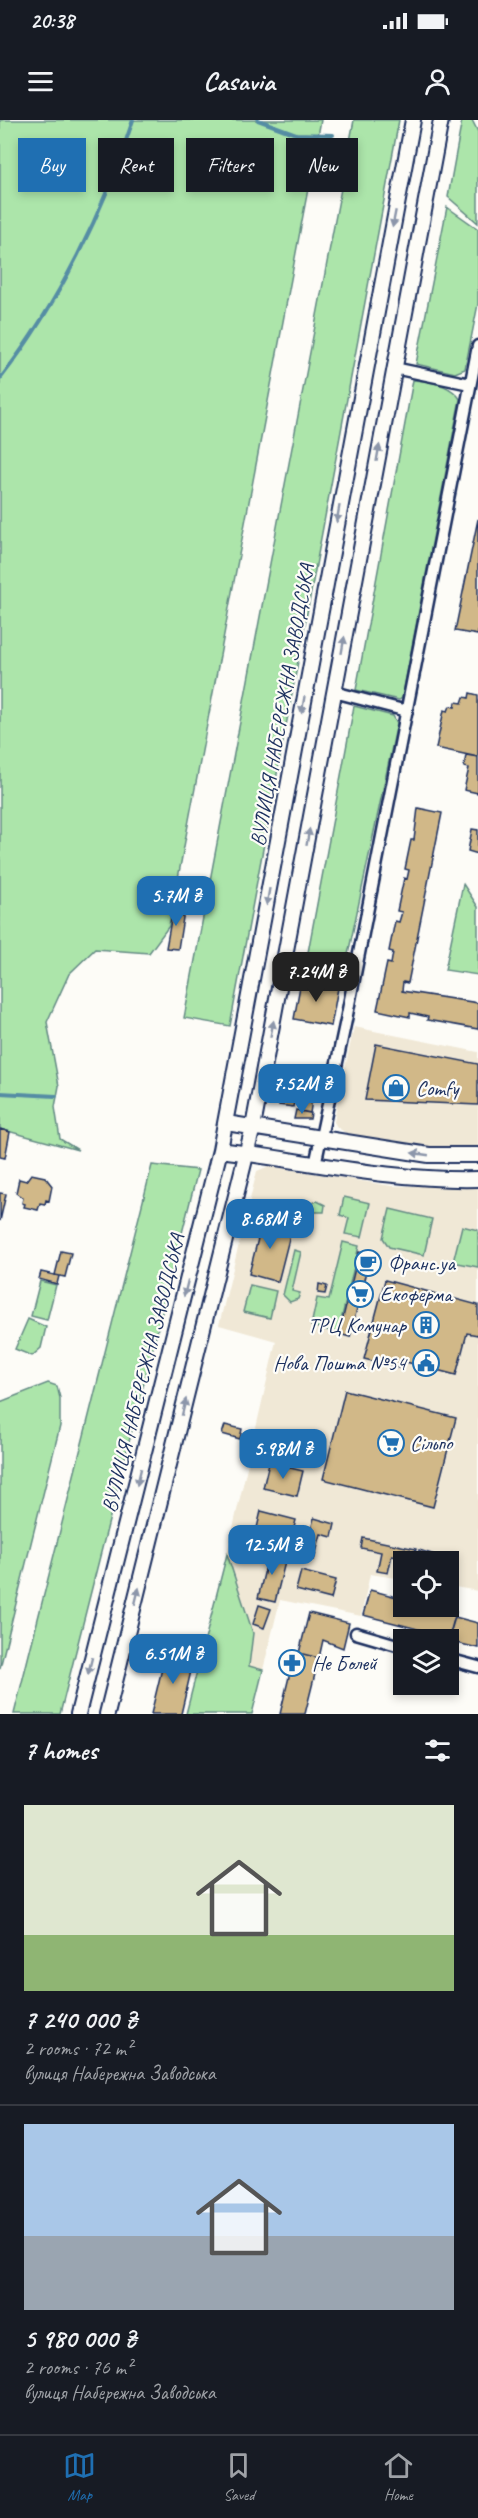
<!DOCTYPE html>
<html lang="en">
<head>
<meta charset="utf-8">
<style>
	:root { --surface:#171b24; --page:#20242c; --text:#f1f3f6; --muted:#9ea1a6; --line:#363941; --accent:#1f6fb2 }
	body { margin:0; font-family:Caveat,sans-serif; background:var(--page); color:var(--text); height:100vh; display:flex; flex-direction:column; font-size:22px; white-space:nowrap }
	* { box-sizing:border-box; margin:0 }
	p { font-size:20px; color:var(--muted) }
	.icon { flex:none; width:33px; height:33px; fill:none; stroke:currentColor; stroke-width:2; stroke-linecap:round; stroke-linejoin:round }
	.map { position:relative; height:1594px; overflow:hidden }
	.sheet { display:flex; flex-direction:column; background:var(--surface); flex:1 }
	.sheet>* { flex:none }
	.hud { position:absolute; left:18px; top:18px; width:442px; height:54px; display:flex; gap:12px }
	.buttons { position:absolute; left:393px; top:1431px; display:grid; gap:12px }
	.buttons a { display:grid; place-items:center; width:66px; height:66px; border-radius:0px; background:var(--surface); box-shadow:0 3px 9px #0003; font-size:30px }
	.price { position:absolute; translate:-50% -51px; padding:0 14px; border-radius:12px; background:var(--accent); color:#fff; font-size:20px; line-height:39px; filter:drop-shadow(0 2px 3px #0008) }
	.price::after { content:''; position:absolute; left:50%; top:36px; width:18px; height:14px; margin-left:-9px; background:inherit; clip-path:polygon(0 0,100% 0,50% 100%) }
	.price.selected { background:#222; color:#fff }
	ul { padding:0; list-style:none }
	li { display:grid; align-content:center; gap:12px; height:318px; padding:0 24px }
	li+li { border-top:2px solid var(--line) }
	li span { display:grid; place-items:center; height:186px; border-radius:0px; color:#555 }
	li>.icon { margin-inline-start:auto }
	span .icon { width:108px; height:108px; fill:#fffc; stroke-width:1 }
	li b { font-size:26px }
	h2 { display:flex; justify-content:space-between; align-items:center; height:72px; padding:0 24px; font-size:26px }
	.pill { padding:0 21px; border-radius:0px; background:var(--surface); box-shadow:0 3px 9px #0003; font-size:21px; line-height:54px }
	.pill.selected { background:var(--accent); color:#fff }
	.status { display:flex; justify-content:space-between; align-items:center; height:42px; padding:0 30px; background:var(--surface); direction:ltr }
	.status svg { height:16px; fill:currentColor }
	header { display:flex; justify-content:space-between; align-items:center; height:78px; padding:0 24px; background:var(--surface); font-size:27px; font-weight:600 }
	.dock { display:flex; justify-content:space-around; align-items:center; height:84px; border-top:2px solid var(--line); background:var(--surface); font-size:16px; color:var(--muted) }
	.dock a { display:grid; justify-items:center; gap:3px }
	.dock .selected { color:var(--accent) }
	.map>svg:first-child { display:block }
	.built { fill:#f0e8d6 }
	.green { fill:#ace5aa; stroke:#648a84; stroke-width:1.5 }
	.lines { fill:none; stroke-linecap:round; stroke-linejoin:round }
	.stream { stroke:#558da4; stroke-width:4 }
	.building { fill:#d1b888; stroke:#1b2f5e; stroke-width:1.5 }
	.street-casing { stroke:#1b2f5e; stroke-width:15 }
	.secondary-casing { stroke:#1b2f5e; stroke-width:18 }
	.street { stroke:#fdfcf7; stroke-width:10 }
	.secondary { stroke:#fdfcf7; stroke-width:14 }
	.oneway { fill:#8c96aa }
	.labels { text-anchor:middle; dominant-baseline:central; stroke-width:4.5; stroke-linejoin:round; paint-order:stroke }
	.street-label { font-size:21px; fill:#1b2f5e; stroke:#fdfcf7 }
	.poi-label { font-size:21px; fill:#1b2f5e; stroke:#fdfcf7; text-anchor:start }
</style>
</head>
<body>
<div class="status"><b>20:38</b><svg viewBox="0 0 49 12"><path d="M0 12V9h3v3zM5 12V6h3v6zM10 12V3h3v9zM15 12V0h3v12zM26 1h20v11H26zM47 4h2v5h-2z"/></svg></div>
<header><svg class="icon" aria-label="menu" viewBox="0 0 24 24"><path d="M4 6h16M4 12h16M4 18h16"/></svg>Casavia<svg class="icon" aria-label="person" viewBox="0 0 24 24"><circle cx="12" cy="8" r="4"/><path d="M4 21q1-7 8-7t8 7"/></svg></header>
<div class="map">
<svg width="478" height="1594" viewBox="0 0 478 1594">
	<rect width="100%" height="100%" fill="#fdfcf7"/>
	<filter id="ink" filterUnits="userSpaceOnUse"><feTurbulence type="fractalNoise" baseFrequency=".0167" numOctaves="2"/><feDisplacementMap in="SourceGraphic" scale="12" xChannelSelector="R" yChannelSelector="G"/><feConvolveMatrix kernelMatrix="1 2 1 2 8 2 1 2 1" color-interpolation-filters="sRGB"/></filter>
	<g filter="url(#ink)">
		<path class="built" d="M354,907l124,25v95l-49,1 -82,-14 -10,-7 -3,-5 3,-18z
			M269,1046l123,20h86v405l-29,-5 -1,-24h-44l-1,17 -33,-5 -9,42 -81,-16 -17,70 -14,-3 4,-34 -26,-79 49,-213 -57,-16 38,-154z"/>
		<path class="green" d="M0,0h321l-152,806 -20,27 -54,-4 -26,25 -22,48 12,64 -4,21 5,32 18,11 -78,-21z
			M354,0h45l-169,906 -46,-8z
			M462,0h10l6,12v91l-30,-26z
			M447,87l31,22v75l-13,65 -10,4 -39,-9z
			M413,260c16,1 38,4 47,19l-58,299 -3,2 -43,-10z
			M354,586l39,10 4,7 -55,260 -39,-4z
			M463,764l15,23v68l-33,-5z
			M152,1045l46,5 -138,544h-46z
			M344,1077l26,6 -8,34 -17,-3 4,-16 -9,-3z
			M317,1081l8,4 -1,7h-13l-3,13 -8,-1 5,-18z
			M390,1089l42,10 -8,36 -35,-8 -6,-9z
			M462,1106l16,4v37l-25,-5z
			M343,1122l16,4 -21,87 -27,-7 6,-28 12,2z
			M294,1130l7,2 -9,39 8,2 -2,6 -8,3 -7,-7z
			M40,1161l16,4 -9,35 -16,-4z
			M250,1165l26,6 -6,27 -27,-6z
			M28,1199l18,8 -5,21 -9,8 -17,-7z
			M48,1263l9,3 3,12v28l-60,242v-266z
			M227,1434l26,79 -4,33 14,4 -11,44h-66z"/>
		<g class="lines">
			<path class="stream" d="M258,0l38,14 37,1
				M0,259c59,-76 104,-168 133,-259
				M0,973l56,3"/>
		</g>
		<path class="building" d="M478,399v116l-23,-4z
			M470,573l8,2v62l-42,-9 8,-38 4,1 2,-5 5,1 1,-5 6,1 2,-6 5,1z
			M466,635l12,2v36l-14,-3 5,-22 -5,-1z
			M418,688l24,5 -34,170 -5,-1 -1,9 76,12v26l-51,-9 1,-3 -18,-4v4l-33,-7 10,-47 4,1 2,-12 -4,-1 6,-30 4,1 3,-10 -5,-1 7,-33 3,1 2,-9 -4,-1 6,-29h3z
			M472,709l6,1v24l-10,-3z
			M174,783l11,2 -7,44 -12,-1z
			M301,861l37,7 -7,38 -37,-7z
			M376,924l102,20v41l-113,-5z
			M303,966l11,1 -4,26 -11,-2z
			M282,970l14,3 -3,14 -14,-2z
			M296,990l15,3 -1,6h-16z
			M0,1009l10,3 -5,26 -5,-1z
			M31,1054l14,3 7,9 -3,15 -3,-1 -1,4 -5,-1 -2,7 -14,-3 1,-3 -3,-1 1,-5 -7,-5 3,-14 7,2z
			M0,1073l6,1 -6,27z
			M263,1099l29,8 -14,55 -29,-8z
			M61,1131l10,2 -6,24 -10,-2z
			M359,1132l11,3 -20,82 -11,-3z
			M41,1152l18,4 -2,8 -18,-5z
			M385,1160l93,25v30l-11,-2 -11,42 -54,-14 -2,7 -36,-9z
			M319,1164l8,2 -2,8 -7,-1z
			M345,1270l111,28 -23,89 -110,-28z
			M225,1305l17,4 -2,10 -18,-5z
			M269,1343l34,8 -6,25 -34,-8z
			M261,1391l35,9 -9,34 -34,-9z
			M314,1398l21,6 -3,13 -11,-3 -7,26 -10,-3z
			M363,1418l53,11 -2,11 -22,-5 -4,18 -11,-2 4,-19 -20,-4z
			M270,1429l17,5 -12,48 -17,-4z
			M419,1430l16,5 -2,7h-17z
			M301,1451l35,9 -5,19 -35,-9z
			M370,1470l34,9v7h30l22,6 -7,25 -86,-22z
			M259,1485l12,4 -7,19 -11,-4z
			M309,1493l40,10 -6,25 -20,-8 -4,18 -20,-5z
			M455,1497l23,6v25l-30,-7z
			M166,1532l28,6 -13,56h-30z
			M295,1532l24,6 -14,56h-25z"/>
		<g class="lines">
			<defs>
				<path id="street" d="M394,248l76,16
					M334,572l73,19
					M315,1045l31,-145 132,-674
					M356,1513l48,14
					M448,1539l30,8"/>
				<path id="secondary" d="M226,1003l203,32h49
					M220,1030c88,11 169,31 258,29
					M78,1594l142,-564 193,-1030
					M107,1594l146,-587 188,-1007"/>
			</defs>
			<use href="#street" class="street-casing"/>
			<use href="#secondary" class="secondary-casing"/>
			<use href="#street" class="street"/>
			<use href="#secondary" class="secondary"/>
		</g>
		<defs><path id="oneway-solid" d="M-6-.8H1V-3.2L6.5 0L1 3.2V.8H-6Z" transform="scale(1.5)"/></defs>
		<g class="oneway">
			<use href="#oneway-solid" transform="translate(394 99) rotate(101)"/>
			<use href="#oneway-solid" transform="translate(378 333) rotate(-80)"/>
			<use href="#oneway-solid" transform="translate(338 394) rotate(100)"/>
			<use href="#oneway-solid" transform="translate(343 525) rotate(-80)"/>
			<use href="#oneway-solid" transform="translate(303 585) rotate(100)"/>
			<use href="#oneway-solid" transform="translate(308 717) rotate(-80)"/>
			<use href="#oneway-solid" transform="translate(268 777) rotate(100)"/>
			<use href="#oneway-solid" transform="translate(272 909) rotate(-79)"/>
			<use href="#oneway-solid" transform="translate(420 1034) rotate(-172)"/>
			<use href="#oneway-solid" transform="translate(186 1168) rotate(104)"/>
			<use href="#oneway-solid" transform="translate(184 1287) rotate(-76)"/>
			<use href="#oneway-solid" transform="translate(139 1357) rotate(104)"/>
			<use href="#oneway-solid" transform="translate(137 1476) rotate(-76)"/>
			<use href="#oneway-solid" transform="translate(90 1546) rotate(104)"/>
		</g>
	</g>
	<defs>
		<symbol id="shop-ring" viewBox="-11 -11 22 22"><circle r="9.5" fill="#fdfcf7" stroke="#1f6fb2" stroke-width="1.5"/><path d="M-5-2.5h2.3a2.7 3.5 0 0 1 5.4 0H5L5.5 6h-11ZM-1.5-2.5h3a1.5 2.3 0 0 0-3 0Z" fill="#1f6fb2"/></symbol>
		<symbol id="cafe-ring" viewBox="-11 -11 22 22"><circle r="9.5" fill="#fdfcf7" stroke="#1f6fb2" stroke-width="1.5"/><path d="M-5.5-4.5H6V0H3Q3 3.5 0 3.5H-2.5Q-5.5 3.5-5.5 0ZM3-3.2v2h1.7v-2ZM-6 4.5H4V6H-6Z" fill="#1f6fb2"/></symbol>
		<symbol id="supermarket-ring" viewBox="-11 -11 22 22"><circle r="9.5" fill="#fdfcf7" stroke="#1f6fb2" stroke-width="1.5"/><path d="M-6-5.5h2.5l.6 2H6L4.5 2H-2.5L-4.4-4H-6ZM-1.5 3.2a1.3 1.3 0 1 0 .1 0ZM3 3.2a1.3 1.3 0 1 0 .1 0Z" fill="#1f6fb2"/></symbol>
		<symbol id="building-ring" viewBox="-11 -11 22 22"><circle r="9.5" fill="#fdfcf7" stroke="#1f6fb2" stroke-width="1.5"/><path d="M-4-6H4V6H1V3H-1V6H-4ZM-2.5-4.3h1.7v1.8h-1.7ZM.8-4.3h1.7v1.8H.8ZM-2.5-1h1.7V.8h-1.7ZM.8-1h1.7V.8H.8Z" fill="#1f6fb2"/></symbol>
		<symbol id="civic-ring" viewBox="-11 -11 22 22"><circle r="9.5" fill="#fdfcf7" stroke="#1f6fb2" stroke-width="1.5"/><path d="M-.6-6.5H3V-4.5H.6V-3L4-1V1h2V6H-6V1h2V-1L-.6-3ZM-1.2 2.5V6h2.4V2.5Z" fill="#1f6fb2"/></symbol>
		<symbol id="pharmacy-ring" viewBox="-11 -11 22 22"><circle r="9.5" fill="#fdfcf7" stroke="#1f6fb2" stroke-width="1.5"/><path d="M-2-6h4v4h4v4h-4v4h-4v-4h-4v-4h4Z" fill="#1f6fb2"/></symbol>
	</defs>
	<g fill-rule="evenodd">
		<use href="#shop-ring" x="381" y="953" width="30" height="30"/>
		<use href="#cafe-ring" x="353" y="1128" width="30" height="30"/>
		<use href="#supermarket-ring" x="345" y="1159" width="30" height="30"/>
		<use href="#building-ring" x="411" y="1190" width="30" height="30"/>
		<use href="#civic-ring" x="411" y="1228" width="30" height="30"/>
		<use href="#supermarket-ring" x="376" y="1308" width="30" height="30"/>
		<use href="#pharmacy-ring" x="277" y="1528" width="30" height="30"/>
	</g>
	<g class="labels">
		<g class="street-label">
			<text transform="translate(282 585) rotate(-80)">ВУЛИЦЯ НАБЕРЕЖНА ЗАВОДСЬКА</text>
			<text transform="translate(143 1253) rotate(-76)">ВУЛИЦЯ НАБЕРЕЖНА ЗАВОДСЬКА</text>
		</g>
		<g class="poi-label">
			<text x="416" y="968">Comfy</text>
			<text x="388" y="1143">Франс.уа</text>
			<text x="380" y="1174">Екоферма</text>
			<text x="406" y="1205" text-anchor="end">ТРЦ Комунар</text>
			<text x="406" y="1243" text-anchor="end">Нова Пошта №54</text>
			<text x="410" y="1323">Сільпо</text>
			<text x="312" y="1543">Не Болей</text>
		</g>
	</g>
</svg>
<div class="buttons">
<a><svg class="icon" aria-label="locate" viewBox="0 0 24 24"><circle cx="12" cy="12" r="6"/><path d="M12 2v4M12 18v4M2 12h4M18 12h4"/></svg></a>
<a><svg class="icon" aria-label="layers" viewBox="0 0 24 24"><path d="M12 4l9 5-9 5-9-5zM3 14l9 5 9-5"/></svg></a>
</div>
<b class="price" style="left:176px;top:807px">5.7M ₴</b>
<b class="price selected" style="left:316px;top:883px">7.24M ₴</b>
<b class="price" style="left:302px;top:995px">7.52M ₴</b>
<b class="price" style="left:270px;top:1130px">8.68M ₴</b>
<b class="price" style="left:283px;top:1360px">5.98M ₴</b>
<b class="price" style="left:272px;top:1456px">12.5M ₴</b>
<b class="price" style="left:173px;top:1565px">6.51M ₴</b>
<div class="hud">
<a class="pill selected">Buy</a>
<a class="pill">Rent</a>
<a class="pill">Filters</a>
<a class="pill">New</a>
</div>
</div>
<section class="sheet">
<h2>7 homes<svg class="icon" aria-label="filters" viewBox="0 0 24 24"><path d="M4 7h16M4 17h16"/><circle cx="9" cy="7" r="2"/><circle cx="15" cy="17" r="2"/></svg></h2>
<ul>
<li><span style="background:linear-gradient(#dfe7d0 70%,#8fb573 0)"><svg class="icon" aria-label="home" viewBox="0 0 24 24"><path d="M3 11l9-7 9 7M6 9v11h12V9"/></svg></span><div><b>7 240 000 ₴</b><p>2 rooms · 72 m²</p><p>вулиця Набережна Заводська</p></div></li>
<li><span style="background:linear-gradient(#a9c7e8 60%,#9aa5b1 0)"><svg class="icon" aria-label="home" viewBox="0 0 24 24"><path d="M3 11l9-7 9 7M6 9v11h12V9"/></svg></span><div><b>5 980 000 ₴</b><p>2 rooms · 76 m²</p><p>вулиця Набережна Заводська</p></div></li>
</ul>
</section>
<nav class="dock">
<a class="selected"><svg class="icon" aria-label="map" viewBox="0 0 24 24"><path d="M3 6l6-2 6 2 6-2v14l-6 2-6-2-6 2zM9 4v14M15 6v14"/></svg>Map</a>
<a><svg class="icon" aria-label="saved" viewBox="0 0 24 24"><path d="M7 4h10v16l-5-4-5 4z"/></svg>Saved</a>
<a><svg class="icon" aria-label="home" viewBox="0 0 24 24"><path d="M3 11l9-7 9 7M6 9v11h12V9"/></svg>Home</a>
</nav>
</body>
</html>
